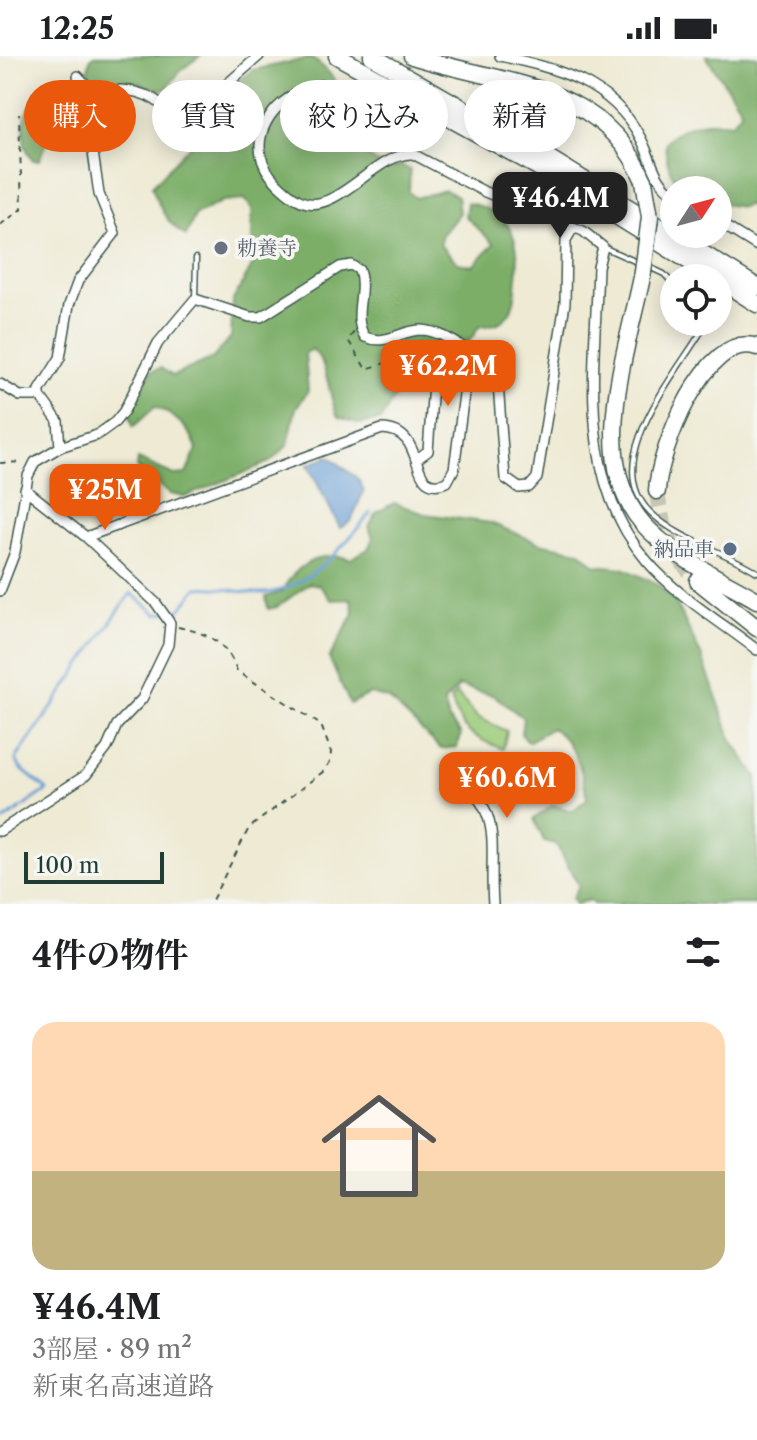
<!DOCTYPE html>
<html lang="ja">
<head>
<meta charset="utf-8">
<style>
	:root { --surface:#fff; --page:#f6f6f6; --text:#202124; --muted:#757577; --accent:#ea580c }
	body { margin:0; font-family:"Libre Caslon Text","Noto Serif JP",serif; background:var(--page); color:var(--text); height:100vh; display:flex; flex-direction:column; font-size:30px; white-space:nowrap }
	* { box-sizing:border-box; margin:0 }
	p { font-size:26px; color:var(--muted) }
	.icon { flex:none; width:44px; height:44px; fill:none; stroke:currentColor; stroke-width:2; stroke-linecap:round; stroke-linejoin:round }
	.map { position:relative; height:848px; overflow:hidden }
	.sheet { display:flex; flex-direction:column; background:var(--surface); flex:1 }
	.sheet>* { flex:none }
	.banner { position:absolute; left:24px; top:24px; width:710px; height:72px; display:flex; gap:16px }
	.needle { width:52px; rotate:54deg }
	.tools { position:absolute; left:660px; top:120px; display:grid; gap:16px }
	.tools a { display:grid; place-items:center; width:72px; height:72px; border-radius:50%; background:var(--surface); box-shadow:0 4px 20px #0003; font-size:40px }
	.scale { position:absolute; left:24px; bottom:20px; width:140px; box-sizing:border-box; padding-left:8px; border:4px solid #1f3d34; border-top:0; font-size:22px; line-height:28px; white-space:nowrap; color:#1f3d34; -webkit-text-stroke:6px #f6f6f2; paint-order:stroke }
	.price { position:absolute; translate:-50% -68px; padding:0 18px; border-radius:16px; background:var(--accent); color:#fff; font-size:26px; line-height:52px; filter:drop-shadow(0 2px 4px #0008) }
	.price::after { content:''; position:absolute; left:50%; top:48px; width:24px; height:18px; margin-left:-12px; background:inherit; clip-path:polygon(0 0,100% 0,50% 100%) }
	.price.active { background:#222; color:#fff }
	ul { padding:0; list-style:none }
	li { display:grid; align-content:center; gap:16px; height:424px; padding:0 32px }
	li span { display:grid; place-items:center; height:248px; border-radius:24px; color:#555 }
	li>.icon { margin-inline-start:auto }
	span .icon { width:144px; height:144px; fill:#fffc; stroke-width:1 }
	li b { font-size:34px }
	h2 { display:flex; justify-content:space-between; align-items:center; height:96px; padding:0 32px; font-size:34px }
	.pill { padding:0 28px; border-radius:36px; background:var(--surface); box-shadow:0 4px 20px #0003; font-size:28px; line-height:72px }
	.pill.active { background:var(--accent); color:#fff }
	.status { display:flex; justify-content:space-between; align-items:center; height:56px; padding:0 40px; background:var(--surface); direction:ltr }
	.status svg { height:22px; fill:currentColor }
	.map>svg:first-child { display:block }
	.green { fill:#9bca78; stroke:#5d8456; stroke-width:2 }
	.forest { fill:#7cae68; stroke:#4e764e; stroke-width:2 }
	.water { fill:#689dd4; stroke:#446d84; stroke-width:2 }
	.lines { fill:none; stroke-linecap:round; stroke-linejoin:round }
	.stream { stroke:#689dd4; stroke-width:3 }
	.motorway-tunnel { stroke:#c5c7b4; stroke-width:16; stroke-dasharray:16 8; stroke-linecap:butt }
	.service-casing { stroke:#3e574c; stroke-width:7 }
	.minor-casing { stroke:#3e574c; stroke-width:12 }
	.motorway-casing { stroke:#3e574c; stroke-width:19 }
	.path { stroke:#3e574c; stroke-width:2; stroke-dasharray:6 6; stroke-linecap:butt }
	.service { stroke:#fff; stroke-width:4 }
	.minor { stroke:#fff; stroke-width:9 }
	.motorway { stroke:#fff; stroke-width:16 }
	.motorway-bridge-casing { stroke:#3e574c; stroke-width:19; stroke-linecap:butt }
	.motorway-bridge { stroke:#fff; stroke-width:16 }
	.worship-dot { fill:#6b7280; stroke:#f6f6f2; stroke-width:3 }
	.service-dot { fill:#5c6f8a; stroke:#f6f6f2; stroke-width:3 }
	.labels { text-anchor:middle; dominant-baseline:central; stroke-width:7; stroke-linejoin:round; paint-order:stroke }
	.worship-label { font-size:20px; fill:#5b616d; stroke:#f6f6f2; text-anchor:start }
	.service-label { font-size:20px; fill:#4e5e75; stroke:#f6f6f2; text-anchor:end }
</style>
</head>
<body>
<div class="status"><b>12:25</b><svg viewBox="0 0 49 12"><path d="M0 12V9h3v3zM5 12V6h3v6zM10 12V3h3v9zM15 12V0h3v12zM26 1h20v11H26zM47 4h2v5h-2z"/></svg></div>
<div class="map">
<svg width="757" height="848" viewBox="0 0 757 848">
	<rect width="100%" height="100%" fill="#f6f6f2"/>
	<filter id="ink" filterUnits="userSpaceOnUse"><feTurbulence type="fractalNoise" baseFrequency=".0125" numOctaves="2"/><feDisplacementMap in="SourceGraphic" scale="16" xChannelSelector="R" yChannelSelector="G"/><feConvolveMatrix kernelMatrix="1 2 1 2 8 2 1 2 1" color-interpolation-filters="sRGB"/></filter>
	<filter id="wash" filterUnits="userSpaceOnUse"><feTurbulence type="fractalNoise" baseFrequency=".006" numOctaves="4" result="noise"/><feDisplacementMap in="SourceGraphic" scale="32" xChannelSelector="R" yChannelSelector="G"/><feGaussianBlur stdDeviation="1.8" result="paint"/><feColorMatrix in="noise" values="0 0 0 0 0 0 0 0 0 0 0 0 0 0 0 0 0 1.4 0 .05"/><feComposite in="paint" operator="in"/></filter>
	<g filter="url(#wash)">
		<rect width="100%" height="100%" fill="#eeead4"/>
		<path class="green" d="M456,637l21,24 30,14 -4,18c-30,-12 -43,-17 -52,-50z"/>
		<path class="forest" d="M94,0h106l-19,14 -15,19c-14,3 -17,-5 -29,-7 -37,-6 -91,44 -97,78h-7c-7,-11 -10,-16 -9,-30 1,-38 23,-28 48,-41 5,-3 11,-9 15,-13l3,-16z
			M706,0h51v147l-17,4 -22,-4v-13c-39,0 -51,-8 -53,-48 18,-19 41,-23 67,-19l10,-13z
			M310,2c22,11 23,26 41,40l21,-1 11,14 -21,14 -4,13 8,17 21,14 14,-4 9,5 -1,22 7,6 29,-8 12,6 2,18 -18,22v10l17,17 15,3 21,-22 -29,-28 2,-13c48,9 55,41 49,84 -1,9 -2,22 -9,29 -7,9 -18,9 -28,11 -9,14 -24,37 -45,33 -6,-2 -11,-6 -18,-7l-2,12 -33,55 -21,4 -22,-7c-10,-21 -9,-53 -26,-68l-7,4 3,38 -12,17 -8,37 -18,17 -85,35 -15,-3 -33,-26 1,-9 36,16 12,-1 11,-25c-7,-21 -22,-34 -42,-42l-22,20 -4,-15 22,-41 10,-3 12,8 40,-18 18,-21 2,-37 19,-34v-57l-7,-10 -22,2 -28,14 -9,21c-19,-12 -27,-28 -34,-50l40,-43 26,-18 12,-39 23,-16z
			M394,447l31,11 66,9 48,20 40,8 16,14 28,3 34,16 19,19 26,54 30,83 25,37v127h-164l-3,-4 -15,4 -3,-6 7,-12 -23,-42 -12,-3 -10,-22 19,-14 19,6 15,-12c-4,-27 -11,-55 -35,-71l-24,14 -7,-8 2,-16 -28,-22 -36,-10 -15,16 5,18 12,14 -4,13 -16,2 -52,-50 -19,-5 -20,10 -21,-46 25,-44 -3,-15 -20,1 -12,-15 -9,-2 -33,24 -9,2 -2,-12 16,-5c12,-26 39,-43 68,-33l18,-10 5,-11 -4,-11 7,-14z"/>
		<path class="water" d="M329,400l29,23 6,11 -13,31 -11,7 -32,-63z"/>
		<g class="lines">
			<path class="stream" d="M0,767l47,-33 -27,-22 -4,-9 115,-166 26,21 23,-4 17,-22c22,-3 44,6 67,5 44,-3 81,-48 106,-80"/>
		</g>
	</g>
	<g filter="url(#ink)">
		<g class="lines">
			<path class="motorway-tunnel" d="M657,435c4,36 16,64 41,90"/>
			<defs>
				<path id="service" d="M603,191l36,16
					M647,210l17,8 10,11
					M195,243l1,-41
					M702,266l-1,10c-27,45 -101,130 -51,180 30,29 73,38 107,60"/>
				<path id="minor" d="M500,0c56,12 111,26 140,81 12,21 13,43 34,57
					M322,29c-48,7 -85,59 -45,98 8,8 20,18 31,20 31,7 72,-52 105,-49l72,38 98,39 20,16 -5,20c-3,101 -22,211 49,294 30,35 74,61 110,89
					M105,42l15,-8c53,2 51,42 86,50l7,-6 13,-49 33,-29
					M718,166l39,24
					M0,328l20,12h20
					M60,391l37,-12 18,-13 9,-11 34,-68 37,-44 55,18h11l79,-50 11,-2 8,5c8,22 -8,47 6,67 22,9 35,-7 57,-7 19,1 38,16 54,25
					M417,403l11,-8 6,-80 -2,-7 -11,-8
					M86,481l296,-108c48,1 23,69 65,53l7,-13 13,-97 9,-17 16,6 5,9 8,108 14,10 10,-1 8,-9 28,-175 1,-63 7,-12
					M0,535l15,-39 13,-76 7,-14 25,-15 -2,-26 -18,-25v-6l20,-32 9,-53 9,-24 37,-48 -16,-39 -9,-63 15,-33 -10,-4 -17,-18
					M449,713c58,45 39,71 44,135
					M0,775l86,-56 21,-27 10,-23 25,-26 26,-54 2,-22 -14,-20 -70,-66 -61,-48"/>
				<path id="motorway" d="M337,0l199,110 180,112
					M372,0l175,101 210,130
					M412,0c90,29 191,26 232,125
					M643,216c-15,78 -60,194 6,258 30,30 72,49 108,70
					M718,223l39,25
					M657,435c1,-38 49,-162 100,-144
					M698,525l59,47"/>
			</defs>
			<use href="#service" class="service-casing"/>
			<use href="#minor" class="minor-casing"/>
			<use href="#motorway" class="motorway-casing"/>
			<path class="path" d="M0,169l22,-16 -3,-95
				M354,276l-6,8 18,29 46,-14
				M0,407l22,-1
				M178,571c28,6 49,14 59,44l84,54 10,27 -1,10 -6,9 -75,57 -39,76
				M489,739l32,-23"/>
			<use href="#service" class="service"/>
			<use href="#minor" class="minor"/>
			<use href="#motorway" class="motorway"/>
			<defs>
				<path id="motorway-bridge" d="M643,216l7,-55 -6,-36"/>
			</defs>
			<use href="#motorway-bridge" class="motorway-bridge-casing"/>
			<use href="#motorway-bridge" class="motorway-bridge"/>
		</g>
	</g>
	<circle class="worship-dot" cx="221" cy="192" r="8"/>
	<circle class="service-dot" cx="730" cy="493" r="8"/>
	<g class="labels">
		<g class="worship-label">
			<text x="237" y="192">勅養寺</text>
		</g>
		<g class="service-label">
			<text x="714" y="493">納品車</text>
		</g>
	</g>
</svg>
<div class="tools">
<a><svg class="needle" viewBox="-14 -14 28 28"><path d="M0-13l5 13h-10z" fill="#e53935"/><path d="M0 13l5-13h-10z" fill="#757577"/></svg></a>
<a><svg class="icon" aria-label="locate" viewBox="0 0 24 24"><circle cx="12" cy="12" r="6"/><path d="M12 2v4M12 18v4M2 12h4M18 12h4"/></svg></a>
</div>
<div class="scale">100 m</div>
<b class="price active" style="left:560px;top:184px">¥46.4M</b>
<b class="price" style="left:448px;top:352px">¥62.2M</b>
<b class="price" style="left:105px;top:476px">¥25M</b>
<b class="price" style="left:507px;top:764px">¥60.6M</b>
<div class="banner">
<a class="pill active">購入</a>
<a class="pill">賃貸</a>
<a class="pill">絞り込み</a>
<a class="pill">新着</a>
</div>
</div>
<section class="sheet">
<h2>4件の物件<svg class="icon" aria-label="filters" viewBox="0 0 24 24"><path d="M4 7h16M4 17h16"/><circle cx="9" cy="7" r="2"/><circle cx="15" cy="17" r="2"/></svg></h2>
<ul>
<li><span style="background:linear-gradient(#ffd9b3 60%,#c2b280 0)"><svg class="icon" aria-label="home" viewBox="0 0 24 24"><path d="M3 11l9-7 9 7M6 9v11h12V9"/></svg></span><div><b>¥46.4M</b><p>3部屋 · 89 m²</p><p>新東名高速道路</p></div></li>
</ul>
</section>
</body>
</html>
